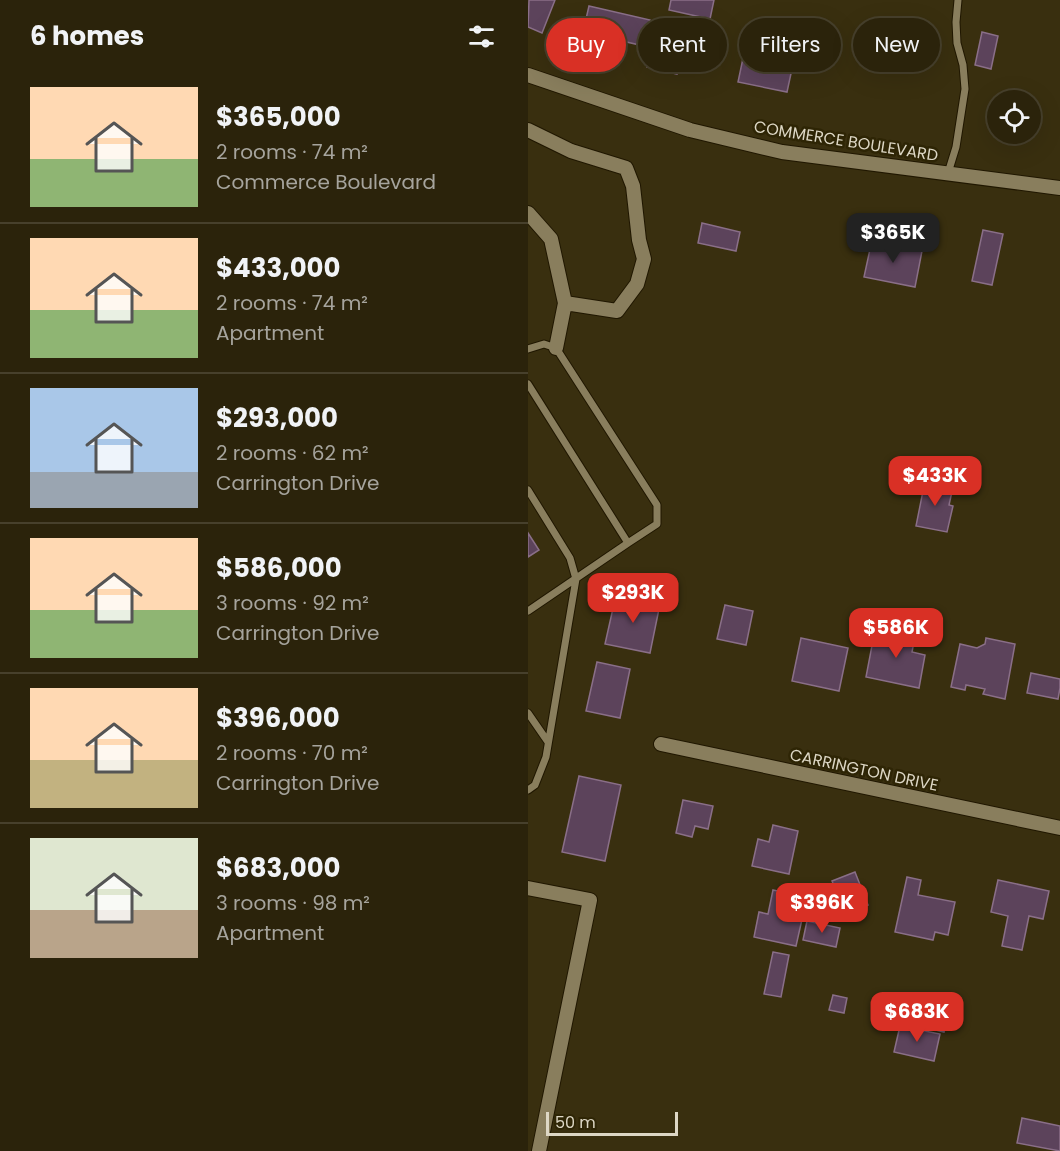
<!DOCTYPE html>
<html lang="en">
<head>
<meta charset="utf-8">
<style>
	:root { --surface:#2b230b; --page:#332b14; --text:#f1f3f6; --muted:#a6a49d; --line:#47402c; --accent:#d93025 }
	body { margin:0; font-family:Poppins,sans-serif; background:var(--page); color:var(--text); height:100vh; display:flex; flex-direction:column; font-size:22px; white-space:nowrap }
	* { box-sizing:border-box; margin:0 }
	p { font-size:20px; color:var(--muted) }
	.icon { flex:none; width:33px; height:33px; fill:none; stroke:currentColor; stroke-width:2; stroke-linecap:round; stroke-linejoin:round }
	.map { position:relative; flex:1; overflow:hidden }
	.drawer { display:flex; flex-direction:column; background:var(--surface); width:528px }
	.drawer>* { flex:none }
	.hud { position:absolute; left:18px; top:18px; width:423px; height:54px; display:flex; gap:12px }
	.tools { position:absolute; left:459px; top:90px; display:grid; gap:12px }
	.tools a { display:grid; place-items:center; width:54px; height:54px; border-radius:50%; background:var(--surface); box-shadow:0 6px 24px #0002,0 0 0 2px var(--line); font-size:30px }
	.scale { position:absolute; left:18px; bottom:15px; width:132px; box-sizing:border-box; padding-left:6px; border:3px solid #ddd7c5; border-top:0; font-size:16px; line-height:21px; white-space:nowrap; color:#ddd7c5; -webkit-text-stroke:4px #2e2505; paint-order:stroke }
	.price { position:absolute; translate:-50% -51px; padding:0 14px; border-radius:12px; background:var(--accent); color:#fff; font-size:20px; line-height:39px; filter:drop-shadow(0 2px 3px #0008) }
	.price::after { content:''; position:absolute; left:50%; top:36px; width:18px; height:14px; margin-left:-9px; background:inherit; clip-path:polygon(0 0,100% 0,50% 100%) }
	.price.current { background:#222; color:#fff }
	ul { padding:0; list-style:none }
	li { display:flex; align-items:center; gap:18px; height:150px; padding:0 30px }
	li+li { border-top:2px solid var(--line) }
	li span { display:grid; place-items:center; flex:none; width:168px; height:120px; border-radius:0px; color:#555 }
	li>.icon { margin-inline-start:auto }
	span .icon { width:72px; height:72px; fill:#fffc; stroke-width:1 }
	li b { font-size:26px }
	h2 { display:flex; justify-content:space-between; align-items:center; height:72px; padding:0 30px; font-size:26px }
	.tag { padding:0 21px; border-radius:27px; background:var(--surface); box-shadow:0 6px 24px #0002,0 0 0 2px var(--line); font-size:21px; line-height:54px }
	.tag.current { background:var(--accent); color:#fff }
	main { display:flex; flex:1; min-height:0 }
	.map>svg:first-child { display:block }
	.building { fill:#5c435b; stroke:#8a6f88; stroke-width:1.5 }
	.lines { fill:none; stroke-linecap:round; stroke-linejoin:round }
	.lane-casing { stroke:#201700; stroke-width:9 }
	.street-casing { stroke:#201700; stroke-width:16 }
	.lane { stroke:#897e5d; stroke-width:7 }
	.street { stroke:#897e5d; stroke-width:14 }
	.labels { text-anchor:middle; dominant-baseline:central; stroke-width:5; stroke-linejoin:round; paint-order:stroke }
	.street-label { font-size:16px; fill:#ddd7c5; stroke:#2e2505 }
</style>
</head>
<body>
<main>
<section class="drawer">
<h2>6 homes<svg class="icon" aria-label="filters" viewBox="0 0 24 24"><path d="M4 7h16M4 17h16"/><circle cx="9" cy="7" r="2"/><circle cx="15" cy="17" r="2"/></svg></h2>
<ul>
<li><span style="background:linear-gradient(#ffd9b3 60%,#8fb573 0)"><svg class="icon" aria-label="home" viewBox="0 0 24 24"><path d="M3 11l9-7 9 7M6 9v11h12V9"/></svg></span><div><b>$365,000</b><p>2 rooms · 74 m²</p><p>Commerce Boulevard</p></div></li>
<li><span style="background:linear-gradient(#ffd9b3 60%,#8fb573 0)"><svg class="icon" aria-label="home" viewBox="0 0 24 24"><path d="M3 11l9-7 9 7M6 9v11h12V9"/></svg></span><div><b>$433,000</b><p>2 rooms · 74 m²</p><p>Apartment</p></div></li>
<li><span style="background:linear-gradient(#a9c7e8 70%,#9aa5b1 0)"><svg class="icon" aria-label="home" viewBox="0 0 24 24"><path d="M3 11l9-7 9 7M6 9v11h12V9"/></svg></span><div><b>$293,000</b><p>2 rooms · 62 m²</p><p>Carrington Drive</p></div></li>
<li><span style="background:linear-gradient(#ffd9b3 60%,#8fb573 0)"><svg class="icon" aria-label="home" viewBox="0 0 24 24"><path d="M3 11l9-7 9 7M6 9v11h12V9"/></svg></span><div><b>$586,000</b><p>3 rooms · 92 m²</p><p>Carrington Drive</p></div></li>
<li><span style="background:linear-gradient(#ffd9b3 60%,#c2b280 0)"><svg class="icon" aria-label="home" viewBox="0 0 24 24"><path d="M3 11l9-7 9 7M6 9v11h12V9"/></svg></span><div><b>$396,000</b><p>2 rooms · 70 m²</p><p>Carrington Drive</p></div></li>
<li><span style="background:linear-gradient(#dfe7d0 60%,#b9a48a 0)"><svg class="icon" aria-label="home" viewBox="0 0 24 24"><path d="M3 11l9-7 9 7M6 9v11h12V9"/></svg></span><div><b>$683,000</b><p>3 rooms · 98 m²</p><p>Apartment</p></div></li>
</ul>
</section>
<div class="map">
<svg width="532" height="1151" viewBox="0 0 532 1151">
	<rect width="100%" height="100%" fill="#392f0f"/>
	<path class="building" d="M1,0h26l-13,33 -14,-6z
		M143,0h43l-4,19 -41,-9z
		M61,6l61,14 -6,26 -61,-14z
		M221,30l49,11 -11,51 -49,-10z
		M454,32l16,4 -7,33 -16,-4z
		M126,37l29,6 -6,31 -30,-7z
		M174,223l38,9 -4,19 -38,-8z
		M455,230l20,4 -11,51 -20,-4z
		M344,240l50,11 -7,36 -51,-10z
		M397,481l28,6 -4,18 4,1 -6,26 -31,-6z
		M0,533l11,17 -11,7z
		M88,595l44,9 -10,49 -45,-9z
		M197,605l28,6 -7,34 -29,-6z
		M362,627l26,5 -4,20 13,3 -6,33 -53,-11 8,-42 14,2z
		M273,638l47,10 -9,43 -47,-10z
		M458,638l29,6 -10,55 -22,-5 2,-5 -19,-4 -1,5 -14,-3 9,-43 17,4 8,-4z
		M69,662l33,7 -10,49 -34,-7z
		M503,673l29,6v9l-2,11 -31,-6z
		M51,776l42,9 -16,76 -43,-9z
		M155,800l30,6 -5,23 -13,-3 -3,11 -16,-4z
		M245,825l25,6 -9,43 -37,-8 6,-27 11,3z
		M327,872l13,33 -23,8 -13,-32z
		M379,877l14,3 -3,15 37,7 -7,33 -13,-3 -2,8 -38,-8z
		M470,880l51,11 -6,28 -14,-3 -7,34 -20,-4 6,-30 -17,-4z
		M245,890l34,7 -11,49 -42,-9 5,-25 9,2z
		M279,921l33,7 -4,19 -33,-7z
		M245,952l16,3 -8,42 -17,-3z
		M305,995l14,3 -3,15 -15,-3z
		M406,996l17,4 -7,32 -17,-4z
		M372,1026l40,8 -6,27 -40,-9z
		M494,1118l38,8v25l-43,-8z"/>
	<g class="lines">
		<defs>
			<path id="lane" d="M420,173l8,-26 9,-58 -2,-24 -6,-22 -1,-21 2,-22
				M0,349l16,-5 12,4 101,157v19l-29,19
				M0,384l100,159 -100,68
				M0,490l42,68 6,21 -30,178 -11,28 -7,5
				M0,713l20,29"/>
			<path id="street" d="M0,75l162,55 92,22 278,36
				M0,130l43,21 55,17 7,18 6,54 5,19 -7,25 -20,27 -52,-8 -9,45
				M0,213l23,26 14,64
				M133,744l399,84
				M0,888l62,12 -51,251"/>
		</defs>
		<use href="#lane" class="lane-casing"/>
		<use href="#street" class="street-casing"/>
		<use href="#lane" class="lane"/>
		<use href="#street" class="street"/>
	</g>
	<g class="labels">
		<g class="street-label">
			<text transform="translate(318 141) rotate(9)">COMMERCE BOULEVARD</text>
			<text transform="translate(336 770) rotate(12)">CARRINGTON DRIVE</text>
		</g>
	</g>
</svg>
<div class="tools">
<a><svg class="icon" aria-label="locate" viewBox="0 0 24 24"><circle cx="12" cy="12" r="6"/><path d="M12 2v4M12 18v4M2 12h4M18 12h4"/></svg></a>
</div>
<div class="scale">50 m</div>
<b class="price current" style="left:365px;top:264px">$365K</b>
<b class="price" style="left:407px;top:507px">$433K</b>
<b class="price" style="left:105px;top:624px">$293K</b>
<b class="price" style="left:368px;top:659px">$586K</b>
<b class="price" style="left:294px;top:934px">$396K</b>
<b class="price" style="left:389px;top:1043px">$683K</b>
<div class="hud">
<a class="tag current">Buy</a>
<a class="tag">Rent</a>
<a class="tag">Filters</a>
<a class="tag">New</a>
</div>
</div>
</main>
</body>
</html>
